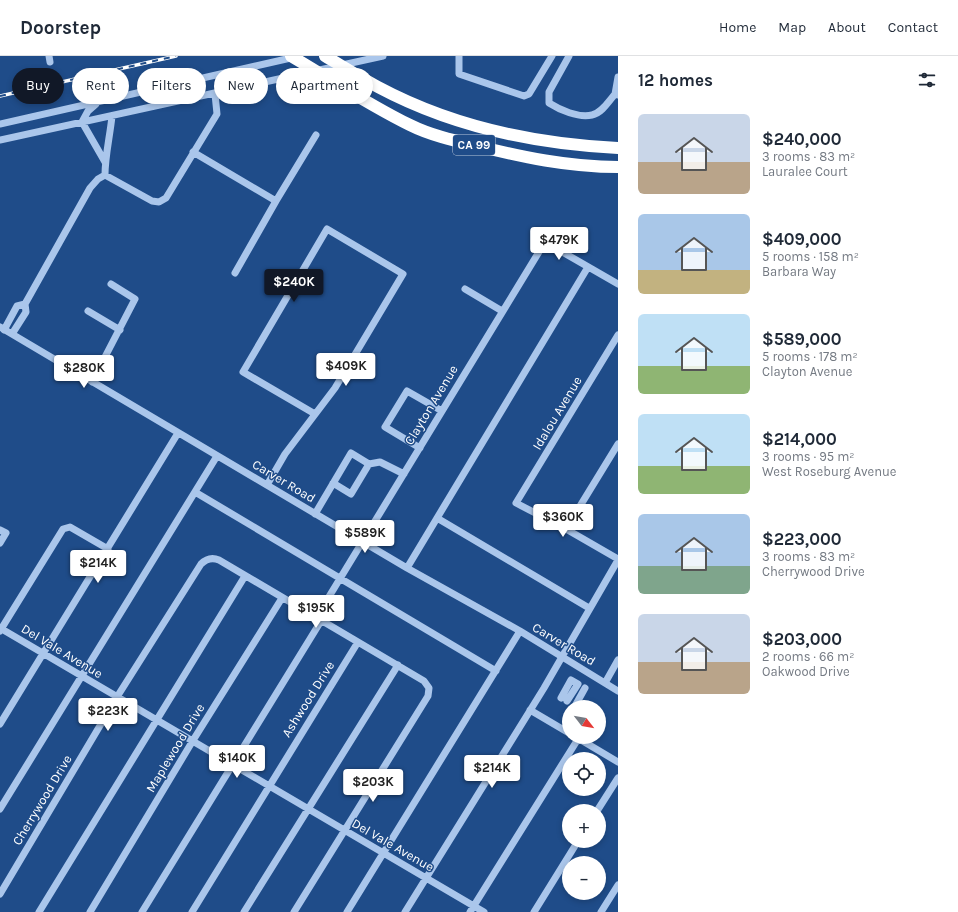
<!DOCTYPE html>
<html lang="en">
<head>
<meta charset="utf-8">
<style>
	:root { --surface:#fff; --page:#f6f6f7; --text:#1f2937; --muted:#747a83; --line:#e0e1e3; --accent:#111827 }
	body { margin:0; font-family:Karla,sans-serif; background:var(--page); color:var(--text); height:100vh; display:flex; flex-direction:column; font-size:15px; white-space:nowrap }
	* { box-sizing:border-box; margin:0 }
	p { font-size:13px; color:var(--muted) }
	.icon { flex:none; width:22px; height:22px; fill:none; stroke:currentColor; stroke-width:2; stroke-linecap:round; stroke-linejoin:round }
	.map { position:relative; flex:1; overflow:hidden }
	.panel { display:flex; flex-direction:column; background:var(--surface); width:340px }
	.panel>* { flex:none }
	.banner { position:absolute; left:12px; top:12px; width:380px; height:36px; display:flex; gap:8px }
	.needle { width:26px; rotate:121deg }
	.controls { position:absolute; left:562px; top:644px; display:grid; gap:8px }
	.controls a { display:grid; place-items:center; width:44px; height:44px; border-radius:50%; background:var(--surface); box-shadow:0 2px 6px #0003; font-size:20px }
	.price { position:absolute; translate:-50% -34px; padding:0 9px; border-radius:4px; background:#fff; color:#222; font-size:13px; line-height:26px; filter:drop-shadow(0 1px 2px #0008) }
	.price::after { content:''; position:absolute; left:50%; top:24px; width:12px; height:9px; margin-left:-6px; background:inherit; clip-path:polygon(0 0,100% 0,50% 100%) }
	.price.current { background:var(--accent); color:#fff }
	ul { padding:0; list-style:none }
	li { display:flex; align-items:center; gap:12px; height:100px; padding:0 20px }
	li span { display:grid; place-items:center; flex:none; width:112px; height:80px; border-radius:6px; color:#555 }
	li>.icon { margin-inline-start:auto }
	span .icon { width:48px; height:48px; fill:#fffc; stroke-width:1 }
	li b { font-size:17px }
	h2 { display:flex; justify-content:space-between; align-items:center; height:48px; padding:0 20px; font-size:17px }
	.tag { padding:0 14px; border-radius:18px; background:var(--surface); box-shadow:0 2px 6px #0003; font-size:14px; line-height:36px }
	.tag.current { background:var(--accent); color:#fff }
	header { display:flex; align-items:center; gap:24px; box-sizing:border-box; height:56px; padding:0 20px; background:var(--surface); border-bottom:1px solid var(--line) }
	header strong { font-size:19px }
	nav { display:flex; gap:22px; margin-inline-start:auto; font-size:14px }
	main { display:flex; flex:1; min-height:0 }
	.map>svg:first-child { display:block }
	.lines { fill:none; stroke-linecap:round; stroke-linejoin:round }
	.minor { stroke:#aac6eb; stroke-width:7 }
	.highway { stroke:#fff; stroke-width:12 }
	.rail-casing { stroke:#fff; stroke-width:3.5 }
	.rail { stroke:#1f4c89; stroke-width:2; stroke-dasharray:6; stroke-linecap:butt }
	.labels { text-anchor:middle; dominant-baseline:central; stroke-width:3; stroke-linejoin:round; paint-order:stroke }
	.shield { fill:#1f4c89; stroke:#bcc9dc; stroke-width:1 }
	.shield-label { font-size:12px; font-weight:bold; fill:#fff }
	.street-label { font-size:13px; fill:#fff; stroke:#1f4c89 }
</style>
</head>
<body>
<header>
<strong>Doorstep</strong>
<nav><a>Home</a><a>Map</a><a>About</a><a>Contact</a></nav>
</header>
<main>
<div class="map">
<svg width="618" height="856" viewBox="0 0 618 856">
	<rect width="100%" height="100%" fill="#1f4c89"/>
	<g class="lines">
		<path class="minor" d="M49,0l1,6
			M459,0v18l65,22 5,-2 23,-38
			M569,0l-20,36v11c11,7 29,15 43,12 10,-2 17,-14 23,-21
			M618,39l-3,-1 3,-17
			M96,48l-8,7 -6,11 23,40
			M0,68l295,-67
			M0,84l383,-84
			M193,96l83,49 -41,72
			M105,119c0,-19 5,-39 7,-59
			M276,145l40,-66
			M465,233l37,22
			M25,248l65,-116 8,-9 7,-4 47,26 7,1 7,-4 51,-84 -2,-20
			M88,255l32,19
			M0,271l407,241 113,63 98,60
			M4,274l13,-24 8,-2 1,8 -14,22
			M618,279l-102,168 50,26 52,30
			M92,326l43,-83 -24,-15
			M420,392l-35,-21 22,-36 35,20
			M333,427l18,11 18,-30
			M267,429l18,-31 50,-66 68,-114 -76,-45 -84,143 72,42
			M195,436l301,179
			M315,458l36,-61 18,11 11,-2 24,12
			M437,462l152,90
			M566,473l52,-85
			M0,474l6,3 -6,10
			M407,512l181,-301
			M316,562l229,-376 73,42
			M0,572l484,284
			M0,575l63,-102 7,-2 38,22
			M605,627l13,-23
			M561,642l10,-18 7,4 -11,17
			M575,650l10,-18
			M530,654l39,23
			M0,668l178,-291
			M576,681l42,25
			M0,753l217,-353
			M597,755l21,-33
			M0,838l117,-197 84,-133c5,-5 11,-7 18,-4l205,121 5,7 -1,8 -134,216
			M39,856l206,-336
			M90,856l102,-170 90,-144
			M142,856l179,-291
			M192,856l166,-270
			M244,856l154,-247
			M347,856l173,-281
			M405,856l139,-224 74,-128
			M470,856l108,-173
			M534,856l44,-71
			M601,856l17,-27"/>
		<path class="highway" d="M291,0c39,23 78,49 119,69 20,10 42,15 64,20 47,12 95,22 144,22
			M325,0c17,10 35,21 53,31 73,39 157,57 240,61"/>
		<defs>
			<path id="rail" d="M0,40l176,-40"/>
		</defs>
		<use href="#rail" class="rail-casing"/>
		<use href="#rail" class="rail"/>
	</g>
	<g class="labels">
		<rect class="shield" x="453" y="79" width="42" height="20" rx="3"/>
		<g class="shield-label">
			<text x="474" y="89">CA 99</text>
		</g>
		<g class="street-label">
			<text transform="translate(431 349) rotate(-59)">Clayton Avenue</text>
			<text transform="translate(557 357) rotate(-59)">Idalou Avenue</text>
			<text transform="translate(284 425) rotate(31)">Carver Road</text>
			<text transform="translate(564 588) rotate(31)">Carver Road</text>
			<text transform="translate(62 595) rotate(31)">Del Vale Avenue</text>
			<text transform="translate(308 643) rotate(-58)">Ashwood Drive</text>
			<text transform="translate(175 692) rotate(-59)">Maplewood Drive</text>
			<text transform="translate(42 744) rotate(-59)">Cherrywood Drive</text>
			<text transform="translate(393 789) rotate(30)">Del Vale Avenue</text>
		</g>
	</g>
</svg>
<div class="controls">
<a><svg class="needle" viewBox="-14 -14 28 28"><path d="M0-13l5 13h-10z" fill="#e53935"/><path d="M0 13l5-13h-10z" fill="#747a83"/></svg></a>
<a><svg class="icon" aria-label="locate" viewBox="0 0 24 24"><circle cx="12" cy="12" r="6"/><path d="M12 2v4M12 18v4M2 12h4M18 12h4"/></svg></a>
<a>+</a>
<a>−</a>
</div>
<b class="price" style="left:559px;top:205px">$479K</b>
<b class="price current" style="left:294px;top:247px">$240K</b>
<b class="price" style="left:346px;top:331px">$409K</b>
<b class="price" style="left:84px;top:333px">$280K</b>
<b class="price" style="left:563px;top:482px">$360K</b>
<b class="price" style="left:365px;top:498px">$589K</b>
<b class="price" style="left:98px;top:528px">$214K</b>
<b class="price" style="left:316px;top:573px">$195K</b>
<b class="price" style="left:108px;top:676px">$223K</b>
<b class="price" style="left:237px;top:723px">$140K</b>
<b class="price" style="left:492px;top:733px">$214K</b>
<b class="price" style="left:373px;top:747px">$203K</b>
<div class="banner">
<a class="tag current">Buy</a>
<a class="tag">Rent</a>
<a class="tag">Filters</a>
<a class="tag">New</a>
<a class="tag">Apartment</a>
</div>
</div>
<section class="panel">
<h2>12 homes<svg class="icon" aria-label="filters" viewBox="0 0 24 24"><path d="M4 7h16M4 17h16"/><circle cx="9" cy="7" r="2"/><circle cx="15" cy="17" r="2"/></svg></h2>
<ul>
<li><span style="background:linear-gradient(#c9d6e8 60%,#b9a48a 0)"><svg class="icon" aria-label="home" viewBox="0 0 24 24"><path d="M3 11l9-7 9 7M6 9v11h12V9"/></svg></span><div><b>$240,000</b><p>3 rooms · 83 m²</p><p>Lauralee Court</p></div></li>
<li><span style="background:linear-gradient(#a9c7e8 70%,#c2b280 0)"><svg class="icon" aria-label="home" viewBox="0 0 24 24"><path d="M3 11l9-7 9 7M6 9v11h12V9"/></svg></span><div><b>$409,000</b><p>5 rooms · 158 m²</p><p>Barbara Way</p></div></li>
<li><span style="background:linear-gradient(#bfe0f5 65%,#8fb573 0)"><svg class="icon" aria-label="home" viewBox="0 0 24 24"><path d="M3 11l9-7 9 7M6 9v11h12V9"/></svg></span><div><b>$589,000</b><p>5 rooms · 178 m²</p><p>Clayton Avenue</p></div></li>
<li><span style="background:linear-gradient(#bfe0f5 65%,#8fb573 0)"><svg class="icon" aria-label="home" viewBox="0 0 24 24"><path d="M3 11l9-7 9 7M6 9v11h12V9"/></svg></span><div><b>$214,000</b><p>3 rooms · 95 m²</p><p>West Roseburg Avenue</p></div></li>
<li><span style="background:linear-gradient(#a9c7e8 65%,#7fa58c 0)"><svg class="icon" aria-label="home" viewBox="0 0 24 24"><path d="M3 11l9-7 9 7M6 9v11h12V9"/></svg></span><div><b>$223,000</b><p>3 rooms · 83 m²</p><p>Cherrywood Drive</p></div></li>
<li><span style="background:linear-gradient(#c9d6e8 60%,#b9a48a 0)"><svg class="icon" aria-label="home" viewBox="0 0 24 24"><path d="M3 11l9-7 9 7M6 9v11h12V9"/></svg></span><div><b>$203,000</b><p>2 rooms · 66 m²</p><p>Oakwood Drive</p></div></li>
</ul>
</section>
</main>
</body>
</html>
